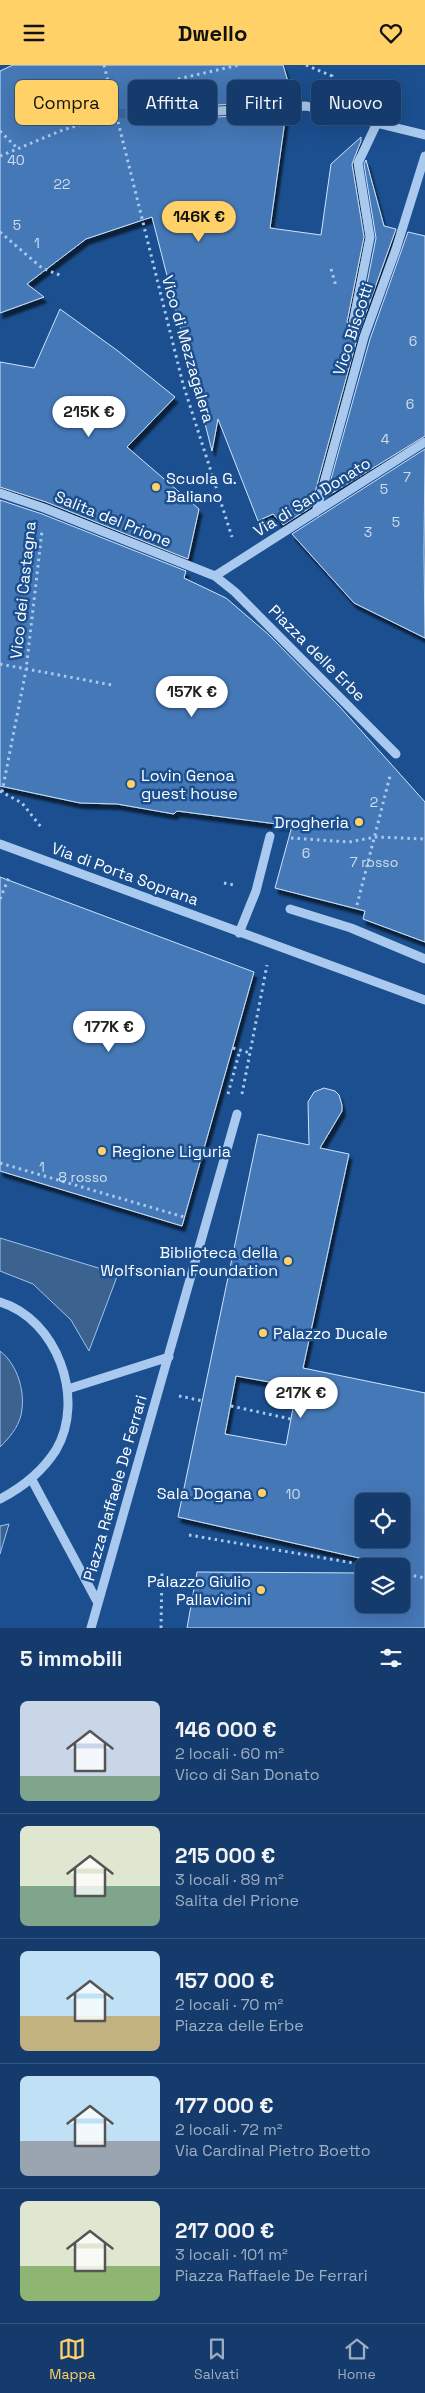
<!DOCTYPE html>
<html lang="it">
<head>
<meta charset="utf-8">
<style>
	:root { --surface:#143b6b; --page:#1d4271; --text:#f1f3f6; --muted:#9dadc1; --line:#33557e; --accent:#ffd166 }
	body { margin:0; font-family:"Space Grotesk",sans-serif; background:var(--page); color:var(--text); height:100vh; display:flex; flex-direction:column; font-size:19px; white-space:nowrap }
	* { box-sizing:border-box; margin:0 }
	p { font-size:16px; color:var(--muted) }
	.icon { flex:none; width:28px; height:28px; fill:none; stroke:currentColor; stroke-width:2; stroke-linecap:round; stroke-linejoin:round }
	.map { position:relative; height:1563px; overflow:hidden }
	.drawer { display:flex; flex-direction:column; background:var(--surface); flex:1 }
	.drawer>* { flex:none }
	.banner { position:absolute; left:15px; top:15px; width:395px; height:45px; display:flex; gap:10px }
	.tools { position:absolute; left:355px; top:1428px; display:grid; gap:10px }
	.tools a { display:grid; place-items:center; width:55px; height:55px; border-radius:8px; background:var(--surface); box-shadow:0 5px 20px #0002,0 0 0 1px var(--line); font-size:25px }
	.price { position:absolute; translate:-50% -42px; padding:0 11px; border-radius:18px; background:#fff; color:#222; font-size:16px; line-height:32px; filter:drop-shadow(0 1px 2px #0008) }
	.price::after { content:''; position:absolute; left:50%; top:30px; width:15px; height:11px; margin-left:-8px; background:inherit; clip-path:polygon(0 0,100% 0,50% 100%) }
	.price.current { background:var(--accent); color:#111 }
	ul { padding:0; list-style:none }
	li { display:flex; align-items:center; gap:15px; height:125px; padding:0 20px }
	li+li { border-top:1px solid var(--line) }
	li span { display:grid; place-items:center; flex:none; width:140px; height:100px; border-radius:8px; color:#555 }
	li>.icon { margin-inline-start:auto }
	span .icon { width:60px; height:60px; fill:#fffc; stroke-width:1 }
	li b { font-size:21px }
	h2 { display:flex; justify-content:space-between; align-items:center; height:60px; padding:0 20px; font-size:21px }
	.chip { padding:0 18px; border-radius:8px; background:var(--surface); box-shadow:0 5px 20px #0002,0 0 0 1px var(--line); font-size:18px; line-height:45px }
	.chip.current { background:var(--accent); color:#111 }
	header { display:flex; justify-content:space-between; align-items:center; height:65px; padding:0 20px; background:var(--accent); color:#111; font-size:22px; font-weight:700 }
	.dock { display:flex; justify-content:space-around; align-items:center; height:70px; border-top:1px solid var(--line); background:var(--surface); font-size:14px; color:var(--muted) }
	.dock a { display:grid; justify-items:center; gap:2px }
	.dock .current { color:var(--accent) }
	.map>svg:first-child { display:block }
	.water { fill:#3c6290; stroke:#9cc4f0 }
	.building { fill:#4478b7; stroke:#cfe3fa; fill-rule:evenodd; filter:url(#shadow) }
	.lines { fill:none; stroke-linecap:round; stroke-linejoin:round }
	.minor-tunnel { stroke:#3d69a0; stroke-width:9; stroke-dasharray:9 4.5; stroke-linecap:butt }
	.path { stroke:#a9c9ee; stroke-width:3; stroke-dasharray:2.5 4; stroke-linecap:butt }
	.minor { stroke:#a9c9ee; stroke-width:9 }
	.poi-dot { fill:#ffd166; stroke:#1b4f8f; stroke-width:2 }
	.labels { text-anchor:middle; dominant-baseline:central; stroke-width:5; stroke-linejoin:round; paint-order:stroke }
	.number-label { font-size:14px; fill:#d0dded }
	.street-label { font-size:16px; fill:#fff; stroke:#1b4f8f }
	.poi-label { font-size:16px; fill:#fff; stroke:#1b4f8f; text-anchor:start }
</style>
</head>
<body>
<header><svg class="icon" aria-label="menu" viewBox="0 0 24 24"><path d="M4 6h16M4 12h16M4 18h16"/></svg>Dwello<svg class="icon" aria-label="heart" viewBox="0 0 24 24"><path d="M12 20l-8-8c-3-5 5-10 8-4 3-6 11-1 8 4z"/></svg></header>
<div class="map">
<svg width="425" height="1563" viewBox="0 0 425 1563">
	<defs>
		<filter id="shadow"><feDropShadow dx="3" dy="5.5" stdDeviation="1" flood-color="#0009"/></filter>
	</defs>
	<rect width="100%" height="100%" fill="#1b4f8f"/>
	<path class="water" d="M0,1173l118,36 -29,77 -18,-31 -38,-36 -33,-13z
		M0,1286c18,14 26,42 21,64 -3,13 -12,23 -21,32z
		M9,1459l-9,30v-28z"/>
	<path class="building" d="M13,0h270l6,20 -2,16 -139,8 -6,6 1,4 5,2 138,-8 -16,115 51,7 10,-71 30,-27v4l-9,23 12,73 -17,85 4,7h4l4,-5 17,-86 -12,-74 2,-4 18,66 12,3 -38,106 -47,172 -28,18 -10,-11 -15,7 -40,-102 -6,32 -60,-234 -66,22 -59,45 17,13 -44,16v-242z
		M408,167l17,4v200l-99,61 44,-158z
		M60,244l58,42 57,46 -48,50 72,62 -11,50 -142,-57 -46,-15v-125l34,6z
		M425,384l-1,103 1,86 -71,-35 -62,-69z
		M0,435l42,14 144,57 -2,7 42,20 42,36 72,73 85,95v140l-62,-23 2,-8 -90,-23 17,-62 -115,-15 -3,3 -57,-10 -37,-1 -80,-17z
		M0,812l254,95 -72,254 -182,-55z
		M324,1023l11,3 4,4 3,10v6l-22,37 29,6 -46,214 122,25v235h-238l10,-56 167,1v31h37v-38h-34l1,-6 -190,-43 80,-383 51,11 -1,-43 6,-10zM236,1311l61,11 -11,58 -61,-11zM364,1436h37v38h-37z"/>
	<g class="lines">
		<path class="minor-tunnel" d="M116,48l32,2"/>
		<path class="path" d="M104,0l79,319 49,153
			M306,0l26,11 -5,12
			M178,14l61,-14
			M0,66l17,17
			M0,91l63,-26 53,-17
			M0,167l42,36 20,8
			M331,204l5,17
			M0,599l112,21
			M0,726l22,12 19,24
			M2,727l24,-122 16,-139
			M291,773l58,4 27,-5 49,2
			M224,818l10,2
			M0,834l10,-24
			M357,840l33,-129
			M233,983l17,5
			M228,1029l12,-44
			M242,1029l25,-129
			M0,1098l184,54
			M425,1328v-1
			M179,1331l24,5
			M231,1341l60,13
			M189,1470l182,31
			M401,1508l24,5
			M161,1563l1,-57"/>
		<path class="minor" d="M148,50l158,-9 119,29
			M353,258l17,-86 -12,-74 19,-40
			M0,428l44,15 171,68 20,16 161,162
			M316,447l48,-175 32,-88 29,-93
			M215,511l210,-134
			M0,779l425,156
			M290,844l61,19 74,31
			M239,868l17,-42 14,-55
			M0,1237c57,17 86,97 56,148 -14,22 -33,37 -56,49
			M68,1324l101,-32
			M32,1415l66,123
			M91,1563l146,-514"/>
	</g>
	<g class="poi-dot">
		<circle cx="156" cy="422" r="5"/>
		<circle cx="131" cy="719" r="5"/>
		<circle cx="359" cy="757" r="5"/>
		<circle cx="102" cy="1086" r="5"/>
		<circle cx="288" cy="1196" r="5"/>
		<circle cx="263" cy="1268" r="5"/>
		<circle cx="262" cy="1428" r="5"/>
		<circle cx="261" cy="1525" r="5"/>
	</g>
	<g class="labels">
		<g class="number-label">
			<text x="16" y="95">40</text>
			<text x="62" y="119">22</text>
			<text x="17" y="160">5</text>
			<text x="37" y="178">1</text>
			<text x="413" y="276">6</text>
			<text x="410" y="339">6</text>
			<text x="385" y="374">4</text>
			<text x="407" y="412">7</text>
			<text x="384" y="424">5</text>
			<text x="396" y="457">5</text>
			<text x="368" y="467">3</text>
			<text x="374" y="737">2</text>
			<text x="306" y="788">6</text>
			<text x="374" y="797">7 rosso</text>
			<text x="42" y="1102">1</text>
			<text x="83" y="1112">8 rosso</text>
			<text x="293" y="1429">10</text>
		</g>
		<g class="street-label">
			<text transform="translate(353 264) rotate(-72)">Vico Biscotti</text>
			<text transform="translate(188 284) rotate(74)">Vico di Mezzagalera</text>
			<text transform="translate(312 432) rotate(-32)">Via di San Donato</text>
			<text transform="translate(113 454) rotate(22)">Salita del Prione</text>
			<text transform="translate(23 525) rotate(-84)">Vico dei Castagna</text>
			<text transform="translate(317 588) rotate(45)">Piazza delle Erbe</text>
			<text transform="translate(125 809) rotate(20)">Via di Porta Soprana</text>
			<text transform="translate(115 1423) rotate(-74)">Piazza Raffaele De Ferrari</text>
		</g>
		<g class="poi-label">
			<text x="166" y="413">Scuola G.<tspan x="166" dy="18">Baliano</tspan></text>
			<text x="141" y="710">Lovin Genoa<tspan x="141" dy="18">guest house</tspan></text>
			<text x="349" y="757" text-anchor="end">Drogheria</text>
			<text x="112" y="1086">Regione Liguria</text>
			<text x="278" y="1187" text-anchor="end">Biblioteca della<tspan x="278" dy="18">Wolfsonian Foundation</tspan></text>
			<text x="273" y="1268">Palazzo Ducale</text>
			<text x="252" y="1428" text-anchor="end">Sala Dogana</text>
			<text x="251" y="1516" text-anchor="end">Palazzo Giulio<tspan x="251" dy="18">Pallavicini</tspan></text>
		</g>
	</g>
</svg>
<div class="tools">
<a><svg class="icon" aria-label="locate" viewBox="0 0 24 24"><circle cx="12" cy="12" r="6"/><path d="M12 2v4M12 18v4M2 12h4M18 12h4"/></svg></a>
<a><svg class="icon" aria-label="layers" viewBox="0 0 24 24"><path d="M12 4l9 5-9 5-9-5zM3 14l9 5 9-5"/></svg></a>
</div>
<b class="price current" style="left:199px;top:178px">146K €</b>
<b class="price" style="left:89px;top:373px">215K €</b>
<b class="price" style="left:192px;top:653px">157K €</b>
<b class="price" style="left:109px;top:988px">177K €</b>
<b class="price" style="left:301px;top:1354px">217K €</b>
<div class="banner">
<a class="chip current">Compra</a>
<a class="chip">Affitta</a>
<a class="chip">Filtri</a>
<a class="chip">Nuovo</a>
</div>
</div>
<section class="drawer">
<h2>5 immobili<svg class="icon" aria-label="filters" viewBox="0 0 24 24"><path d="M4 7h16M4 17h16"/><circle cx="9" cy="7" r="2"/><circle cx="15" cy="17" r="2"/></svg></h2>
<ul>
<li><span style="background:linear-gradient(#c9d6e8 75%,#7fa58c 0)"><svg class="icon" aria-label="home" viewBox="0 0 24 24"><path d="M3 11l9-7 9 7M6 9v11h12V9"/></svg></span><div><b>146 000 €</b><p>2 locali · 60 m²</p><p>Vico di San Donato</p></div></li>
<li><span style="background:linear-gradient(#dfe7d0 60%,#7fa58c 0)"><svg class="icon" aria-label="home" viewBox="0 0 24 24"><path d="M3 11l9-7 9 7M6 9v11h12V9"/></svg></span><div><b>215 000 €</b><p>3 locali · 89 m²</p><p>Salita del Prione</p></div></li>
<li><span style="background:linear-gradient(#bfe0f5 65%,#c2b280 0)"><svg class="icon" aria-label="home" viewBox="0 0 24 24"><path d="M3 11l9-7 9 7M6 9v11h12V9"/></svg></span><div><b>157 000 €</b><p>2 locali · 70 m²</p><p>Piazza delle Erbe</p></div></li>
<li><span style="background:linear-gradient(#bfe0f5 65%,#9aa5b1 0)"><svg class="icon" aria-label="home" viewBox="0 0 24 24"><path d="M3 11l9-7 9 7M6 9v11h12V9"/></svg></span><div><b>177 000 €</b><p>2 locali · 72 m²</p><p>Via Cardinal Pietro Boetto</p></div></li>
<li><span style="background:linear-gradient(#dfe7d0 65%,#8fb573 0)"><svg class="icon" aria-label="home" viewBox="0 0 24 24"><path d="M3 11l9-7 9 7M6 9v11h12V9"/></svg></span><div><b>217 000 €</b><p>3 locali · 101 m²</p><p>Piazza Raffaele De Ferrari</p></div></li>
</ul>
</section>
<nav class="dock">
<a class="current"><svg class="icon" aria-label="map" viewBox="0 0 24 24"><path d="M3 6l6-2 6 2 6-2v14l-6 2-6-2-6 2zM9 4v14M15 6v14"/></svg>Mappa</a>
<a><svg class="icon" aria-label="saved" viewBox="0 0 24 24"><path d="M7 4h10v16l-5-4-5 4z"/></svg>Salvati</a>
<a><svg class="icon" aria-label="home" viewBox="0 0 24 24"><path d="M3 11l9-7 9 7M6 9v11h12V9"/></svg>Home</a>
</nav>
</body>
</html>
